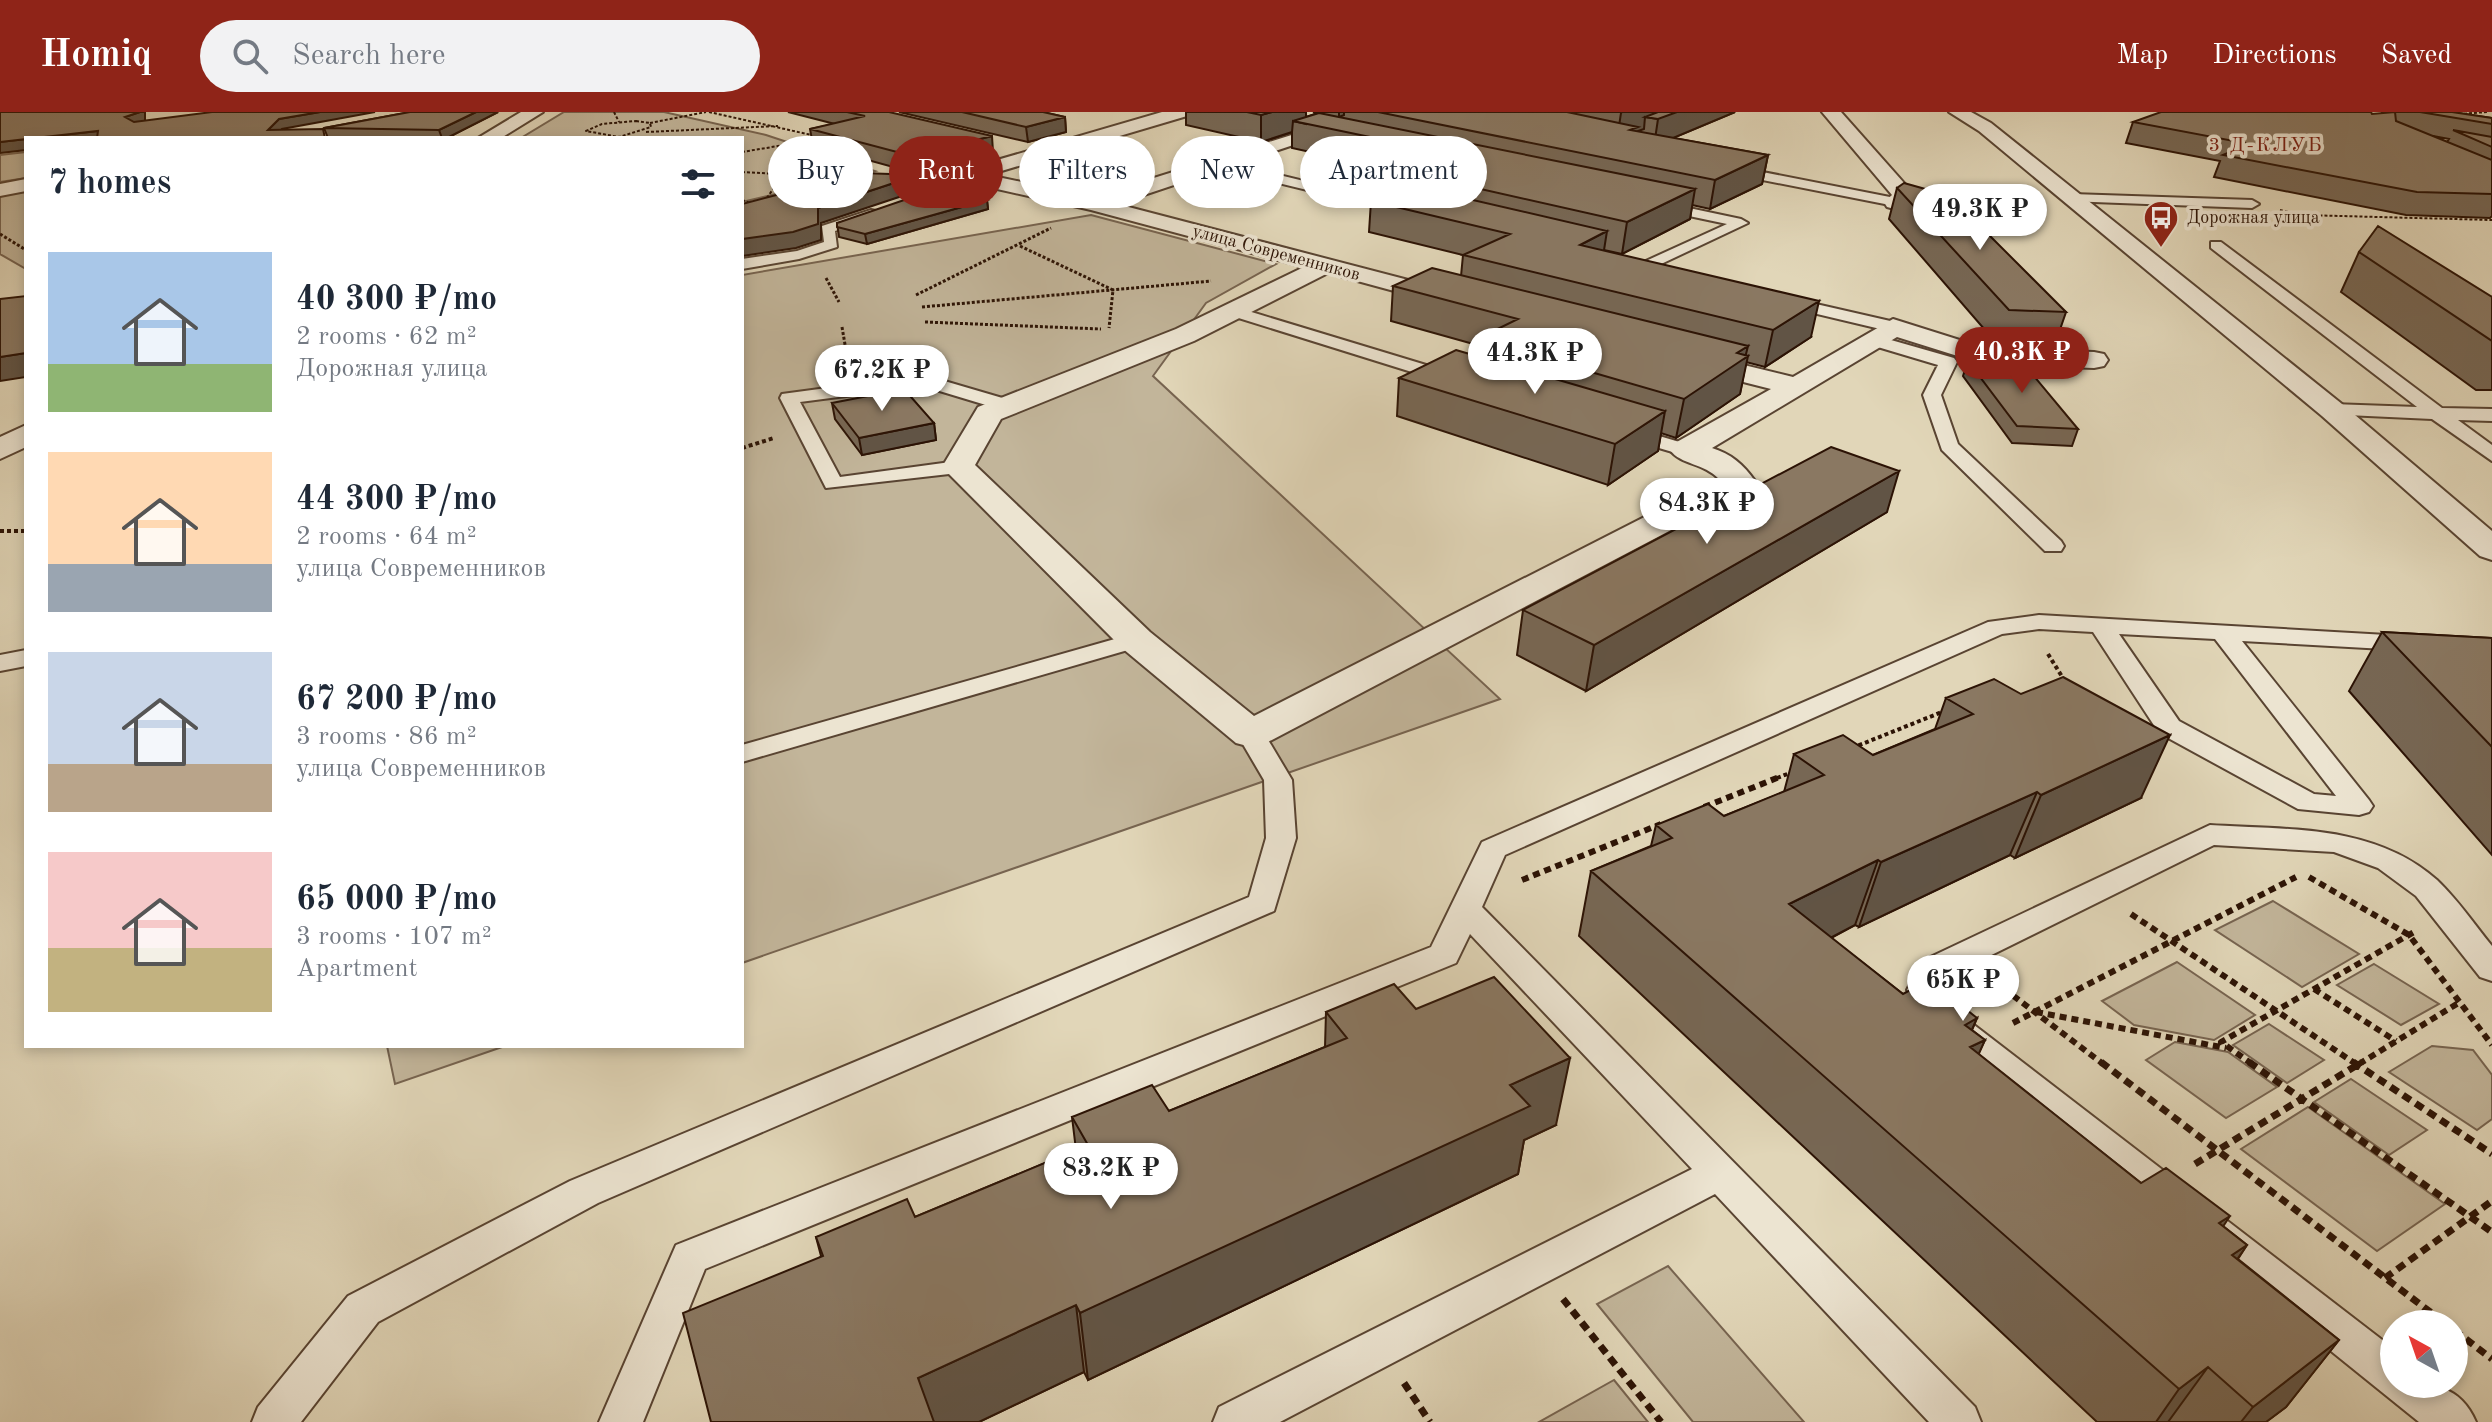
<!DOCTYPE html>
<html lang="en">
<head>
<meta charset="utf-8">
<style>
	:root { --surface:#fff; --page:#f2f2f3; --text:#1f2937; --muted:#747a83; --accent:#8f2418 }
	body { margin:0; font-family:"Old Standard TT",serif; background:var(--page); color:var(--text); height:100vh; display:flex; flex-direction:column; font-size:30px; white-space:nowrap }
	* { box-sizing:border-box; margin:0 }
	p { font-size:26px; color:var(--muted) }
	.icon { flex:none; width:44px; height:44px; fill:none; stroke:currentColor; stroke-width:2; stroke-linecap:round; stroke-linejoin:round }
	.map { position:relative; flex:1; overflow:hidden }
	.drawer { position:absolute; left:24px; top:24px; width:720px; height:912px; display:flex; flex-direction:column; background:var(--surface); border-radius:0px; box-shadow:0 4px 12px #0003 }
	.drawer>* { flex:none }
	.guide { position:absolute; left:768px; top:24px; width:760px; height:72px; display:flex; gap:16px }
	.needle { width:52px; rotate:320deg }
	.fabs { position:absolute; left:2380px; top:1198px; display:grid; gap:16px }
	.fabs a { display:grid; place-items:center; width:88px; height:88px; border-radius:50%; background:var(--surface); box-shadow:0 4px 12px #0003; font-size:40px }
	.price { position:absolute; translate:-50% -68px; padding:0 18px; border-radius:28px; background:#fff; color:#222; font-size:26px; line-height:52px; filter:drop-shadow(0 2px 4px #0008) }
	.price::after { content:''; position:absolute; left:50%; top:48px; width:24px; height:18px; margin-left:-12px; background:inherit; clip-path:polygon(0 0,100% 0,50% 100%) }
	.price.current { background:var(--accent); color:#fff }
	ul { padding:0; list-style:none }
	li { display:flex; align-items:center; gap:24px; height:200px; padding:0 24px }
	li span { display:grid; place-items:center; flex:none; width:224px; height:160px; border-radius:0px; color:#555 }
	li>.icon { margin-inline-start:auto }
	span .icon { width:96px; height:96px; fill:#fffc; stroke-width:1 }
	li b { font-size:34px }
	h2 { display:flex; justify-content:space-between; align-items:center; height:96px; padding:0 24px; font-size:34px }
	.pill { padding:0 28px; border-radius:36px; background:var(--surface); box-shadow:0 4px 12px #0003; font-size:28px; line-height:72px }
	.pill.current { background:var(--accent); color:#fff }
	header { display:flex; align-items:center; gap:48px; box-sizing:border-box; height:112px; padding:0 40px; background:var(--accent); color:#fff }
	header strong { font-size:38px }
	nav { display:flex; gap:44px; margin-inline-start:auto; font-size:28px }
	.search { width:560px; height:72px; background:var(--page); display:flex; align-items:center; gap:20px; box-sizing:border-box; padding:0 28px; border-radius:44px; color:var(--muted); font-size:30px }
	.map>svg:first-child { display:block }
	.green { fill:#c2b59a; stroke:#776450; stroke-width:2 }
	.lines { fill:none; stroke-linecap:round; stroke-linejoin:round }
	.service-casing { stroke:#594432; stroke-width:4 }
	.minor-casing { stroke:#594432; stroke-width:4 }
	.tertiary-casing { stroke:#594432; stroke-width:4 }
	.path-far4 { stroke:#2c1305; stroke-width:2; stroke-dasharray:3 2; stroke-linecap:butt }
	.path-far3 { stroke:#2c1305; stroke-width:3; stroke-dasharray:3 2; stroke-linecap:butt }
	.path-far2 { stroke:#2c1305; stroke-width:4; stroke-dasharray:4 3; stroke-linecap:butt }
	.path-far1 { stroke:#2c1305; stroke-width:6; stroke-dasharray:7 5; stroke-linecap:butt }
	.path { stroke:#2c1305; stroke-width:7; stroke-dasharray:9 6; stroke-linecap:butt }
	.service { fill:#ece4d1; fill-rule:evenodd }
	.minor { fill:#ece4d1; fill-rule:evenodd }
	.tertiary { fill:#ece4d1; fill-rule:evenodd }
	.wall { fill:#776754; stroke:#2c1305; stroke-width:2; fill-rule:evenodd }
	.shaded-wall { fill:#615445; stroke:#2c1305; stroke-width:2 }
	.building { fill:#8a7862; stroke:#2c1305; stroke-width:2 }
	.labels { text-anchor:middle; dominant-baseline:central; stroke-width:7; stroke-linejoin:round; paint-order:stroke }
	.far-poi-label { font-size:18px; fill:#2c1305; stroke:#ece4d1; text-anchor:start }
	.far-street-label { font-size:18px; fill:#2c1305; stroke:#ece4d1 }
	.far-neighbourhood-label { font-size:20px; letter-spacing:2px; fill:#7a1f14; stroke:#ece4d1 }
</style>
</head>
<body>
<header>
<strong>Homiq</strong>
<div class="search"><svg class="icon" aria-label="search" viewBox="0 0 24 24"><circle cx="10" cy="10" r="6"/><path d="M15 15l6 6"/></svg>Search here</div>
<nav><a>Map</a><a>Directions</a><a>Saved</a></nav>
</header>
<div class="map">
<svg width="2492" height="1310" viewBox="0 0 2492 1310">
	<rect width="100%" height="100%" fill="#e1d6b8"/>
	<filter id="stains"><feTurbulence type="fractalNoise" baseFrequency=".0025" numOctaves="4"/><feColorMatrix values="0 0 0 0 .2 0 0 0 0 .09 0 0 0 0 .02 0 0 0 .5 -.17"/></filter>
	<radialGradient id="worn" r=".72"><stop offset=".6" stop-color="#630" stop-opacity="0"/><stop offset="1" stop-color="#630" stop-opacity=".3"/></radialGradient>
	<path class="green" d="M564,0h100l102,23 109,36 -133,31v-64h-221z
		M26,40v26l-26,4v-27z
		M26,76v81l-26,-15v-60z
		M1091,103l185,49 -70,39 -53,73 347,323 -758,264v-688z
		M2273,789l86,53 -57,33 -87,-57z
		M2177,850l78,53 -41,25 -80,-15 -32,-24z
		M2374,852l65,40 -38,21 -64,-40z
		M2269,912l55,36 -37,23 -54,-38z
		M2175,930l53,10 49,35 -51,31 -80,-58z
		M387,934h118l-110,38z
		M2432,934l41,4 19,25v44l-15,11 -88,-58z
		M2351,967l76,51 -38,25 -75,-53z
		M2308,995l137,97 -68,47 -136,-102z
		M1668,1154l136,156h-111l-96,-118z
		M1614,1268l34,42h-109z"/>
	<g class="lines">
		<defs>
			<path id="service" d="M1221,49l190,46 2,3 -7,4 -189,-46v-6z
				M1727,53l168,33 7,4 -7,4 -173,-34 -1,-3z
				M968,63l11,3 -59,25 -12,-3z
				M2072,82l180,6 7,4 -7,4 -185,-7v-6z
				M1656,89l85,18 7,4 -106,50 -5,-2v-6l90,-41 -76,-16 -2,-3z
				M871,98l5,1v6l-41,14 2,16 -38,12 -57,10v-10l55,-8 27,-9 -2,-16z
				M2211,130h10l221,166 50,1v12l-34,-1 34,25v16l-60,-42 -107,-5 -2,-4 9,-6 85,3 -206,-159z
				M1781,184l118,27 2,4 -8,5 -118,-28 -2,-3z
				M1235,195l224,68 3,4 -9,5 -6,-1 -218,-68v-6z
				M1877,224l77,22 3,4 -16,33 17,49 103,97 3,5 -3,5h-16l-103,-101 -19,-55 15,-30 -67,-20 -3,-4z
				M924,263l92,27 2,4 -9,6 -86,-26 -123,16 40,75 118,-16 10,6 -10,6 -132,15 -46,-90 2,-4z
				M1622,313l71,21 3,4 -10,6 -71,-21 -3,-4 3,-4z
				M2039,503l453,26v14l-250,-14 127,159 4,6 -4,6 -10,3 -61,-6 -139,-76 -66,-101 -54,-3 -37,5 -497,221 -23,52 493,500 6,15h-52l-214,-228 -435,228h-67l6,-15 473,-238 -222,-235 -14,29 -751,306 -62,153h-44l77,-177 755,-298 51,-105 506,-220zM2119,522l96,5 121,157 -22,-2 -135,-73z
				M1136,521l12,7 -3,5 -403,117v-17z
				M26,538v16l-26,5v-16z
				M1251,614l10,2 31,52 4,58 -22,73 -676,292 -220,119 -77,100h-49l6,-15 90,-111 222,-115 679,-284 17,-59 -2,-58 -27,-46 4,-6z
				M2210,713c79,5 164,-1 227,55 21,20 37,44 55,66v35l-12,-4 -64,-81 -38,-28 -44,-16 -120,-7 -267,132 -6,13 11,18 238,183 6,12 -6,12 -14,4 -14,-4 -234,-189 -21,-36 15,-29z
				M2211,1102l14,5 169,130v35c37,0 65,-1 82,38h-57l-222,-179 -6,-12 6,-12z"/>
			<path id="minor" d="M521,0h22l-42,26h-23z
				M1162,0h28l-3,4 -199,59 105,22 272,-85h27l-275,92 345,90 4,5 -13,8 -125,-34 -134,68 -193,78 -26,46 175,167 104,84 465,-237c-15,-16 -38,-14 -49,-29l5,-7 96,-54 -95,-24 -4,-6 4,-6 10,-2 107,26 100,-58 92,29 109,4 10,2 4,6 -4,6 -10,2 -111,-4 -86,-27 -185,111c19,6 31,16 43,33l-4,7 -485,255 -15,4 -15,-4 -114,-95 -180,-181 36,-60 198,-78 128,-62 -213,-57 -125,-28 -3,-4 3,-9z
				M1822,0h19l71,80 4,4 -3,4 23,6 3,5 -3,5 -8,2 -41,-11 -3,-5 8,-7z
				M26,67v12l-26,5v-12z
				M26,313v22l-26,12v-22z"/>
			<path id="tertiary" d="M1949,0h22l20,11 351,281 150,127v29l-12,-4 -158,-140 -343,-285z"/>
		</defs>
		<use href="#service" class="service-casing"/>
		<use href="#minor" class="minor-casing"/>
		<use href="#tertiary" class="tertiary-casing"/>
		<path class="path-far4" d="M614,0l5,10
			M709,0l107,24
			M2459,2l29,-2
			M636,9l14,2 1,4 -32,10 -33,-6 16,-7z
			M650,11l56,-11
			M646,20l132,-6
			M742,40l66,-11
			M742,60l107,6
			M742,88l11,4
			M764,90l43,-61
			M2280,98l23,5 189,5"/>
		<path class="path-far3" d="M0,122l26,16
			M1020,134l93,44 -4,38
			M826,166l13,24
			M916,183l135,-67
			M922,195l289,-26
			M925,210l176,7
			M842,215l6,35"/>
		<path class="path-far2" d="M742,336l32,-10
			M0,419h26
			M2048,542l18,29
			M1852,636l95,-38
			M1777,666l18,-7"/>
		<path class="path-far1" d="M1704,695l78,-31
			M2309,765l100,58 83,110
			M1522,768l139,-56
			M2131,802l225,150
			M1994,869l109,83
			M2314,877l82,52
			M2036,900l190,36
			M2013,911l283,-146
			M2252,952l-31,-22 193,-110
			M2359,952l101,-62"/>
		<path class="path" d="M2101,950l345,262
			M2249,950l243,170
			M2353,950l139,92
			M2195,1052l167,-102
			M2385,1166l107,-77
			M1563,1187l98,123
			M2454,1218l38,29
			M1404,1271l26,39"/>
		<use href="#service" class="service"/>
		<use href="#minor" class="minor"/>
		<use href="#tertiary" class="tertiary"/>
	</g>
	<path class="wall" d="M410,0h88l-51,26h-119l-4,-10z
		M788,0h101l104,40 -78,21 -102,-28 -3,-16 25,-5z
		M899,0h144l22,5 1,15 -38,10z
		M1186,0h120v5l12,-4 -5,-1h422l-62,26 95,17 -6,29 -52,25 -18,-4 -2,14 -68,35 -18,-4v1l207,86 -46,30 -19,-5 -6,32 -64,44 -15,-5 -3,18 -50,34 -211,-69 2,-38 76,-22 2,-11 -86,-24 2,-35 68,-10 2,-21 -94,-23 2,-31 61,-11v-11l-140,-31v-16l-31,10 -75,-17z
		M2384,0h68l40,6v98l-2,2 -84,-3 -192,-38 6,-16 -94,-18 7,-21 248,-9zM2433,24l16,3 -2,3z
		M1897,76l169,124 -12,35 -56,-2 -109,-126z
		M987,88l1,9 -121,35 -28,-7 -2,-14z
		M2359,140l133,45v93h-16l-135,-98z
		M1968,249l110,68 -6,17 -60,-3 -49,-67z
		M832,291l102,20 2,17 -74,15 -27,-36z
		M1887,400l-301,179 -69,-36 6,-45z
		M2382,520l110,6v217l-143,-164z
		M1946,586l195,100 -126,60 -5,-3 -151,72 -4,-2 -24,13 72,56 74,24 -5,12 13,10 -7,14 163,129 82,43 24,19 -9,14 101,81 -53,67 -20,15h-169l-518,-486 12,-65 60,-25 5,-21 68,-9 60,-24 10,-38 79,1 62,-26z
		M1416,897l140,116 -32,15 -6,34 -430,206 -4,-8 -105,50h-268l110,-166 -5,-19 99,-20 161,-67 -4,-33 97,-6 156,-64 1,-35z"/>
	<path class="shaded-wall" d="M140,0h5v9l-16,6 -4,-10z
		M320,0h55l-93,17 -8,9 -6,-8 11,-11z
		M476,0h22l-51,26h-5l-3,-8z
		M1272,0h34v12l-13,-3 -1,11 -31,10v-27z
		M1339,0h5v3l-5,2z
		M1622,0h113l-81,34 4,-27 -13,-2 -1,12 -6,2 -4,23 -17,-15 4,-26z
		M1065,5l1,15 -38,10 -2,-15z
		M98,19l4,7h-67z
		M992,24l1,16 -78,21 -3,-17z
		M26,27v11l-26,3v-11z
		M1768,43l-6,29 -52,25 5,-29z
		M918,63l2,15 -99,33v17l-25,8 -54,8v-17l76,-31z
		M1695,77l-5,30 -68,35 5,-32z
		M987,88l1,9 -121,35 -2,-10z
		M1607,119l-5,32 -22,-18z
		M1819,189l-8,36 -46,30 8,-37z
		M1748,234l-3,12 3,-2 -8,38 -64,44 8,-39 53,-46z
		M26,241v24l-26,4v-24z
		M1665,299l-7,40 -50,34 7,-41z
		M934,311l2,17 -74,15 -3,-17z
		M1899,359l-12,41 -301,179 8,-46z
		M2170,623l-29,63 -126,60 26,-63z
		M2037,680l-27,63 -151,72 22,-65z
		M1878,748l-23,65 -86,45 20,-66z
		M1977,906l-29,67 17,-60z
		M1985,928l-30,67 15,-60z
		M1570,946l-14,67 -32,15 -6,34 -430,206 -8,-67 430,-228z
		M2230,1104l-45,68 34,-61z
		M2247,1133l-46,67 31,-57z
		M1076,1193l8,67 -105,50h-50l-11,-44z
		M2339,1228l-53,67 -20,15h-25l12,-15z
		M2208,1255l-40,55h-12l23,-33z"/>
	<path class="building" d="M0,0h140l-15,5 9,5 78,-10h108l-41,7 -11,11 55,-1 2,9h-228l1,-7 -98,11z
		M410,0h66l-37,18 -115,-2z
		M847,0h42l103,24 -80,20 -102,-27 55,-13z
		M962,0h81l22,5 -39,10z
		M1247,0h25l-11,3z
		M1378,0h189l71,15 -8,3 138,25 -53,25z
		M1658,0h19l-19,7 -13,-2z
		M2161,0h210l1,2 23,-2 1,9 96,39v34l-75,-2 -194,-37 27,-11 -117,-22z
		M2420,0h32l40,6v6z
		M1319,1l376,76 -68,33 -195,-44 49,-18 -188,-39z
		M2453,18l39,7v10z
		M862,61l56,2 -100,33v16l-25,8 -51,7v-35z
		M1904,71l46,13 116,116 -57,-2 -112,-122z
		M1412,74l195,45 -27,14 239,56 -46,29 -310,-75 47,-21 -139,-33z
		M942,75l45,13 -122,34 -28,-7v-4z
		M2378,114l114,71v44l-133,-89z
		M1432,156l316,78 -11,7 11,3 -64,43 -207,-60 41,-20 -125,-33z
		M26,184v57l-26,4v-58z
		M1456,238l209,61 -50,33 -216,-66z
		M1968,249l55,2 55,66 -61,-3z
		M904,277l30,34 -75,15 -27,-35z
		M1831,335l68,24 -305,174 -71,-35z
		M2382,520l110,6v109z
		M2063,565l107,58 -129,60 -4,-3 -156,70 -3,-2 -89,44 114,90 26,-14 48,38 -12,7 20,15 -15,7 171,136 25,-15 64,48 -11,7 28,22 -15,10 107,85 -86,67 -45,-40 -29,22 -588,-518 81,-33 -16,-13 52,-21 16,12 100,-41 -30,-21 49,-19 30,20 100,-41 -27,-16 48,-19 27,15z
		M1494,865l76,81 -60,27 20,21 -450,207 -4,-8 -158,73 16,44h-223l-28,-109 140,-57 -7,-19 91,-38 8,18 173,-72 -16,-28 80,-32 17,26 178,-73 -21,-26 68,-28 22,25z"/>
	<defs>
		<symbol id="bus-pin" viewBox="-11 -11 22 30"><path d="M0 17L-7.5 6A9.5 9.5 0 1 1 7.5 6Z" fill="#8f2418" stroke="#ece4d1"/><path d="M-5-6H5V4H4V6H2V4H-2V6H-4V4H-5ZM-3.5-4V0h7V-4ZM-3.5 1.2v1.5H-2V1.2ZM2 1.2v1.5H3.5V1.2Z" fill="#fff"/></symbol>
	</defs>
	<g fill-rule="evenodd">
		<use href="#bus-pin" x="2141" y="86" width="40" height="54"/>
	</g>
	<g class="labels">
		<g class="far-poi-label">
			<text x="2187" y="106">Дорожная улица</text>
		</g>
		<g class="far-street-label">
			<text transform="translate(1276 141) rotate(15)">улица Современников</text>
		</g>
		<g class="far-neighbourhood-label">
			<text x="2266" y="34">3 Д-КЛУБ</text>
		</g>
	</g>
	<rect width="100%" height="100%" filter="url(#stains)"/>
	<rect width="100%" height="100%" fill="url(#worn)"/>
</svg>
<div class="fabs">
<a><svg class="needle" viewBox="-14 -14 28 28"><path d="M0-13l5 13h-10z" fill="#e53935"/><path d="M0 13l5-13h-10z" fill="#747a83"/></svg></a>
</div>
<b class="price" style="left:1980px;top:140px">49.3K ₽</b>
<b class="price current" style="left:2022px;top:283px">40.3K ₽</b>
<b class="price" style="left:1535px;top:284px">44.3K ₽</b>
<b class="price" style="left:882px;top:301px">67.2K ₽</b>
<b class="price" style="left:1707px;top:434px">84.3K ₽</b>
<b class="price" style="left:1963px;top:911px">65K ₽</b>
<b class="price" style="left:1111px;top:1099px">83.2K ₽</b>
<div class="guide">
<a class="pill">Buy</a>
<a class="pill current">Rent</a>
<a class="pill">Filters</a>
<a class="pill">New</a>
<a class="pill">Apartment</a>
</div>
<section class="drawer">
<h2>7 homes<svg class="icon" aria-label="filters" viewBox="0 0 24 24"><path d="M4 7h16M4 17h16"/><circle cx="9" cy="7" r="2"/><circle cx="15" cy="17" r="2"/></svg></h2>
<ul>
<li><span style="background:linear-gradient(#a9c7e8 70%,#8fb573 0)"><svg class="icon" aria-label="home" viewBox="0 0 24 24"><path d="M3 11l9-7 9 7M6 9v11h12V9"/></svg></span><div><b>40 300 ₽/mo</b><p>2 rooms · 62 m²</p><p>Дорожная улица</p></div></li>
<li><span style="background:linear-gradient(#ffd9b3 70%,#9aa5b1 0)"><svg class="icon" aria-label="home" viewBox="0 0 24 24"><path d="M3 11l9-7 9 7M6 9v11h12V9"/></svg></span><div><b>44 300 ₽/mo</b><p>2 rooms · 64 m²</p><p>улица Современников</p></div></li>
<li><span style="background:linear-gradient(#c9d6e8 70%,#b9a48a 0)"><svg class="icon" aria-label="home" viewBox="0 0 24 24"><path d="M3 11l9-7 9 7M6 9v11h12V9"/></svg></span><div><b>67 200 ₽/mo</b><p>3 rooms · 86 m²</p><p>улица Современников</p></div></li>
<li><span style="background:linear-gradient(#f6c9c9 60%,#c2b280 0)"><svg class="icon" aria-label="home" viewBox="0 0 24 24"><path d="M3 11l9-7 9 7M6 9v11h12V9"/></svg></span><div><b>65 000 ₽/mo</b><p>3 rooms · 107 m²</p><p>Apartment</p></div></li>
</ul>
</section>
</div>
</body>
</html>
